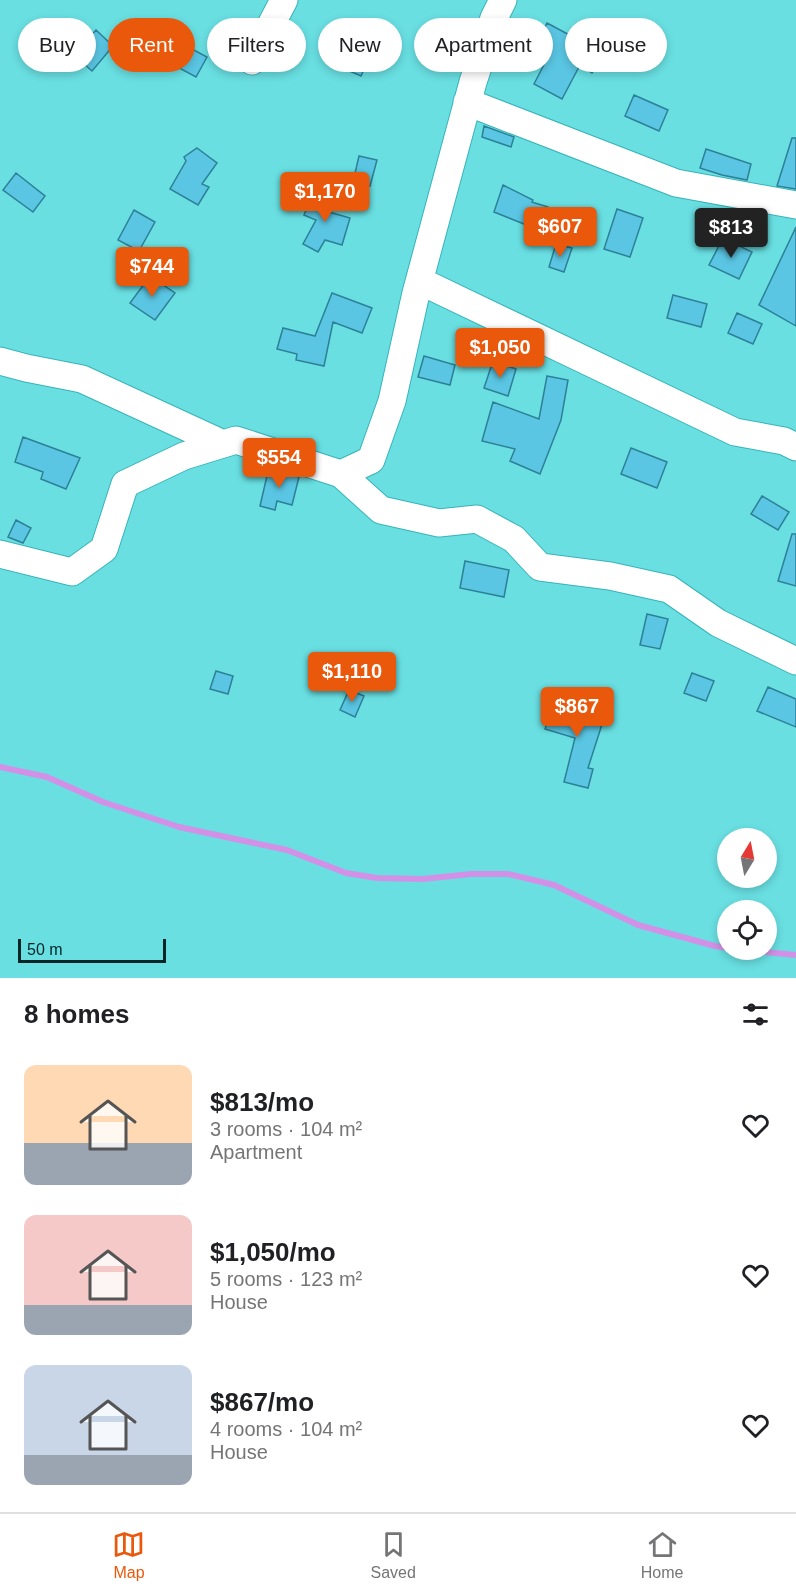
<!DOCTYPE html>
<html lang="en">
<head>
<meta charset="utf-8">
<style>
	:root { --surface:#fff; --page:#f2f2f2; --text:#202124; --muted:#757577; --line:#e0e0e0; --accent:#ea580c }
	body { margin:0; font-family:Helvetica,sans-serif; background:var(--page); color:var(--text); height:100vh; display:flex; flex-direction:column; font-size:22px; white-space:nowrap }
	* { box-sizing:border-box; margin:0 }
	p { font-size:20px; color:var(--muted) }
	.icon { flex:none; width:33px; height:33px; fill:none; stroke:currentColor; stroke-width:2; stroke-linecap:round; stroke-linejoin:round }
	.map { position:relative; height:978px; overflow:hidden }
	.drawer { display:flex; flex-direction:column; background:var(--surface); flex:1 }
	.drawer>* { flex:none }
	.guide { position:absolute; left:18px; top:18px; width:760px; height:54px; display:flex; gap:12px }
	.needle { width:39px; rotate:10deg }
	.fabs { position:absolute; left:717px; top:828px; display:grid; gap:12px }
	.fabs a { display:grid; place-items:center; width:60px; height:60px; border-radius:50%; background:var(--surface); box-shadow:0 3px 9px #0003; font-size:30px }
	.scale { position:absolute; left:18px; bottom:15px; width:148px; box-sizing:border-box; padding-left:6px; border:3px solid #002527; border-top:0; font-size:16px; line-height:21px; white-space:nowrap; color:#002527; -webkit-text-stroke:4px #69dfe2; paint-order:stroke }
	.price { position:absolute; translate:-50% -51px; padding:0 14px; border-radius:6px; background:var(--accent); color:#fff; font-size:20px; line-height:39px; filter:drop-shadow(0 2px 3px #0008) }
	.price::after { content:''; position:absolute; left:50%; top:36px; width:18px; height:14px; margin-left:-9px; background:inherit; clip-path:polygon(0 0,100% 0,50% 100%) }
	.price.on { background:#222; color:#fff }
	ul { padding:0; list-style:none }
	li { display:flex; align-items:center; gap:18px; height:150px; padding:0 24px }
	li span { display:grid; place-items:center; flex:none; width:168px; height:120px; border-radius:12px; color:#555 }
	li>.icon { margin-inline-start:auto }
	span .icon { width:72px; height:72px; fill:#fffc; stroke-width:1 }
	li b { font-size:26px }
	h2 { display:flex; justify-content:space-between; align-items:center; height:72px; padding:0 24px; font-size:26px }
	.tag { padding:0 21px; border-radius:27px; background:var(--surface); box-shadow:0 3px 9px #0003; font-size:21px; line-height:54px }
	.tag.on { background:var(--accent); color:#fff }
	.tabs { display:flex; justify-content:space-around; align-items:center; height:84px; border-top:2px solid var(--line); background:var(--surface); font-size:16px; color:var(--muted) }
	.tabs a { display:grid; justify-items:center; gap:3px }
	.tabs .on { color:var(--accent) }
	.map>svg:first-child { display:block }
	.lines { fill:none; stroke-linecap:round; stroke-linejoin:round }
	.stream { stroke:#d291e6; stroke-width:6 }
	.building { fill:#5ac6e3; stroke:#2d8196; stroke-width:1.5 }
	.minor-casing { stroke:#37b4b8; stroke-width:29 }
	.minor { stroke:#fff; stroke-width:27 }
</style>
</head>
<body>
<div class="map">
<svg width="796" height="978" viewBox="0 0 796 978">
	<rect width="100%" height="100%" fill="#69dfe2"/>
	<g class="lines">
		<path class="stream" d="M0,767l47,10 56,25 76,25 108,23 59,23 31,5 46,1 48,-5h37l46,11 84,40 77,21 13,2
			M745,950l51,5"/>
	</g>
	<path class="building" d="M547,23l58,31 -13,19 -12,-8 -18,34 -28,-15 15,-29 -14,-8z
		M96,30l17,16 -21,25 -18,-16z
		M361,34l16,7 -16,35 -16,-7z
		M179,42l28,15 -11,20 -28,-15z
		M634,95l34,15 -9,21 -34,-15z
		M484,126l30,11 -3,10 -29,-10z
		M792,138h4v51l-19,-3z
		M197,148l20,15 -15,21 7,3 -11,18 -28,-16 16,-28 -2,-4z
		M706,149l45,15 -4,16 -25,-5 -22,-7z
		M359,156l18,4 -7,26 -17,-4z
		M16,173l29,23 -12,16 -30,-22z
		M503,185l30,15 -1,2 16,5 -9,23 -45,-18z
		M314,191l21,7 -6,14 21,6 -8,27 -17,-5 -7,12 -15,-8 13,-24 -12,-5z
		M617,209l26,9 -13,39 -26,-8z
		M134,210l21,12 -16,29 -21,-11z
		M796,227v99l-37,-21z
		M723,238l29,14 -13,27 -30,-14z
		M556,244l16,4 -8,24 -15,-5z
		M150,276l25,17 -20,27 -25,-17z
		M332,293l40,15 -10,25 -29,-11 -9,44 -28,-6 1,-6 -20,-5 6,-21 32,8z
		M673,295l34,9 -6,23 -34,-9z
		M737,313l25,11 -9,20 -25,-11z
		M424,356l31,9 -5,20 -32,-8z
		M493,361l23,8 -8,27 -24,-8z
		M547,376l21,4 -7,40 -21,54 -30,-13 5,-12 -33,-8 11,-39 46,17z
		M23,437l57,21 -14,31 -25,-10 2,-7 -28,-10z
		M631,448l36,14 -10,26 -36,-14z
		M269,467l30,10 -7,28 -15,-4 -2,9 -15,-4z
		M762,496l27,16 -11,18 -27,-16z
		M16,520l15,8 -8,15 -15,-6z
		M792,534h4v52l-18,-5z
		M465,561l44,9 -5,27 -44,-9z
		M647,614l21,5 -8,30 -20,-4z
		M216,671l17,5 -5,18 -18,-5z
		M692,673l22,8 -8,20 -22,-8z
		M768,687l28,12v28l-39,-16z
		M349,690l15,6 -9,21 -15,-7z
		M555,699l50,16 -17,53 5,1 -5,19 -24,-6 11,-44 -30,-9z"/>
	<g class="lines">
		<defs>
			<path id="minor" d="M252,61l32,-61
				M467,102l209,81 120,22
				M420,281l315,151 49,9 12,6
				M0,361l26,7 56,11 139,64
				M341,474l30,-14 21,-59 24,-108 57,-211 21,-64 9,-18
				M0,554l72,18 32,-23 21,-65 59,-28 52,-16 105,34 40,36 58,13 38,-4 37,20 26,28 70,9 59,13 49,34 78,38"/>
		</defs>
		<use href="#minor" class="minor-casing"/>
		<use href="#minor" class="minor"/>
	</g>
</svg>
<div class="fabs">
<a><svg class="needle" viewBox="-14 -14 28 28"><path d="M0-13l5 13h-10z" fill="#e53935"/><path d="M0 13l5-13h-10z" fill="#757577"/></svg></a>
<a><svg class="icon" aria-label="locate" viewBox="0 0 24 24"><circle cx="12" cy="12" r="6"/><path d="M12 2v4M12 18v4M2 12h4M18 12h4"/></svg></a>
</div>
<div class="scale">50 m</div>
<b class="price" style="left:325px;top:223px">$1,170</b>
<b class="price" style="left:560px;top:258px">$607</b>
<b class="price on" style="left:731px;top:259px">$813</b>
<b class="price" style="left:152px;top:298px">$744</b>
<b class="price" style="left:500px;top:379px">$1,050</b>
<b class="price" style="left:279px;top:489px">$554</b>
<b class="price" style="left:352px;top:703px">$1,110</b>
<b class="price" style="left:577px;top:738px">$867</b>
<div class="guide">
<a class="tag">Buy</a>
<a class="tag on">Rent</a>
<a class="tag">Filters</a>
<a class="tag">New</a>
<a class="tag">Apartment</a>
<a class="tag">House</a>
</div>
</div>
<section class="drawer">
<h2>8 homes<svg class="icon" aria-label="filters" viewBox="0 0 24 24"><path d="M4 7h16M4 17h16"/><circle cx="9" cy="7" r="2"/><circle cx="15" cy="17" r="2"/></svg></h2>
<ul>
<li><span style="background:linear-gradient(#ffd9b3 65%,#9aa5b1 0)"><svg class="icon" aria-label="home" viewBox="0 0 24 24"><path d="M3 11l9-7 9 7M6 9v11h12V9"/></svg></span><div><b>$813/mo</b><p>3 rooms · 104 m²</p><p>Apartment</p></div><svg class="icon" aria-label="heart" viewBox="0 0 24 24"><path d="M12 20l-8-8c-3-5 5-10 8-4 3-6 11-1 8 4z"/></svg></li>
<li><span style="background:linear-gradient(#f6c9c9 75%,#9aa5b1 0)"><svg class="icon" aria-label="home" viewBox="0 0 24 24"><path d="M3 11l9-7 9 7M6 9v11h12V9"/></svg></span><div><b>$1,050/mo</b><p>5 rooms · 123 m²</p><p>House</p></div><svg class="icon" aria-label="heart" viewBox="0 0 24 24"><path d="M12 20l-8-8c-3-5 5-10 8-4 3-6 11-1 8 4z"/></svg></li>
<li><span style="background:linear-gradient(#c9d6e8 75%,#9aa5b1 0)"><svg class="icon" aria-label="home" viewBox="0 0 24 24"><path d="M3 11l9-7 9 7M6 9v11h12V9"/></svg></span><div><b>$867/mo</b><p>4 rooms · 104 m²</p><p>House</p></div><svg class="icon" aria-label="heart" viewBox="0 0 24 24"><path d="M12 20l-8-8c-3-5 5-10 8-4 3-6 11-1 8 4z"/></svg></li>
</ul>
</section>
<nav class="tabs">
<a class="on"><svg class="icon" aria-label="map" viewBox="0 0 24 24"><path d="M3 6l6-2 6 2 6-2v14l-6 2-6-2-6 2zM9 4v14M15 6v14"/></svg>Map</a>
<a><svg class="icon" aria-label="saved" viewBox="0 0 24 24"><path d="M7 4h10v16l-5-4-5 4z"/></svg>Saved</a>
<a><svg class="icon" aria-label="home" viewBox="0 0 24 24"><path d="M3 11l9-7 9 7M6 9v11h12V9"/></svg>Home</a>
</nav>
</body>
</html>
